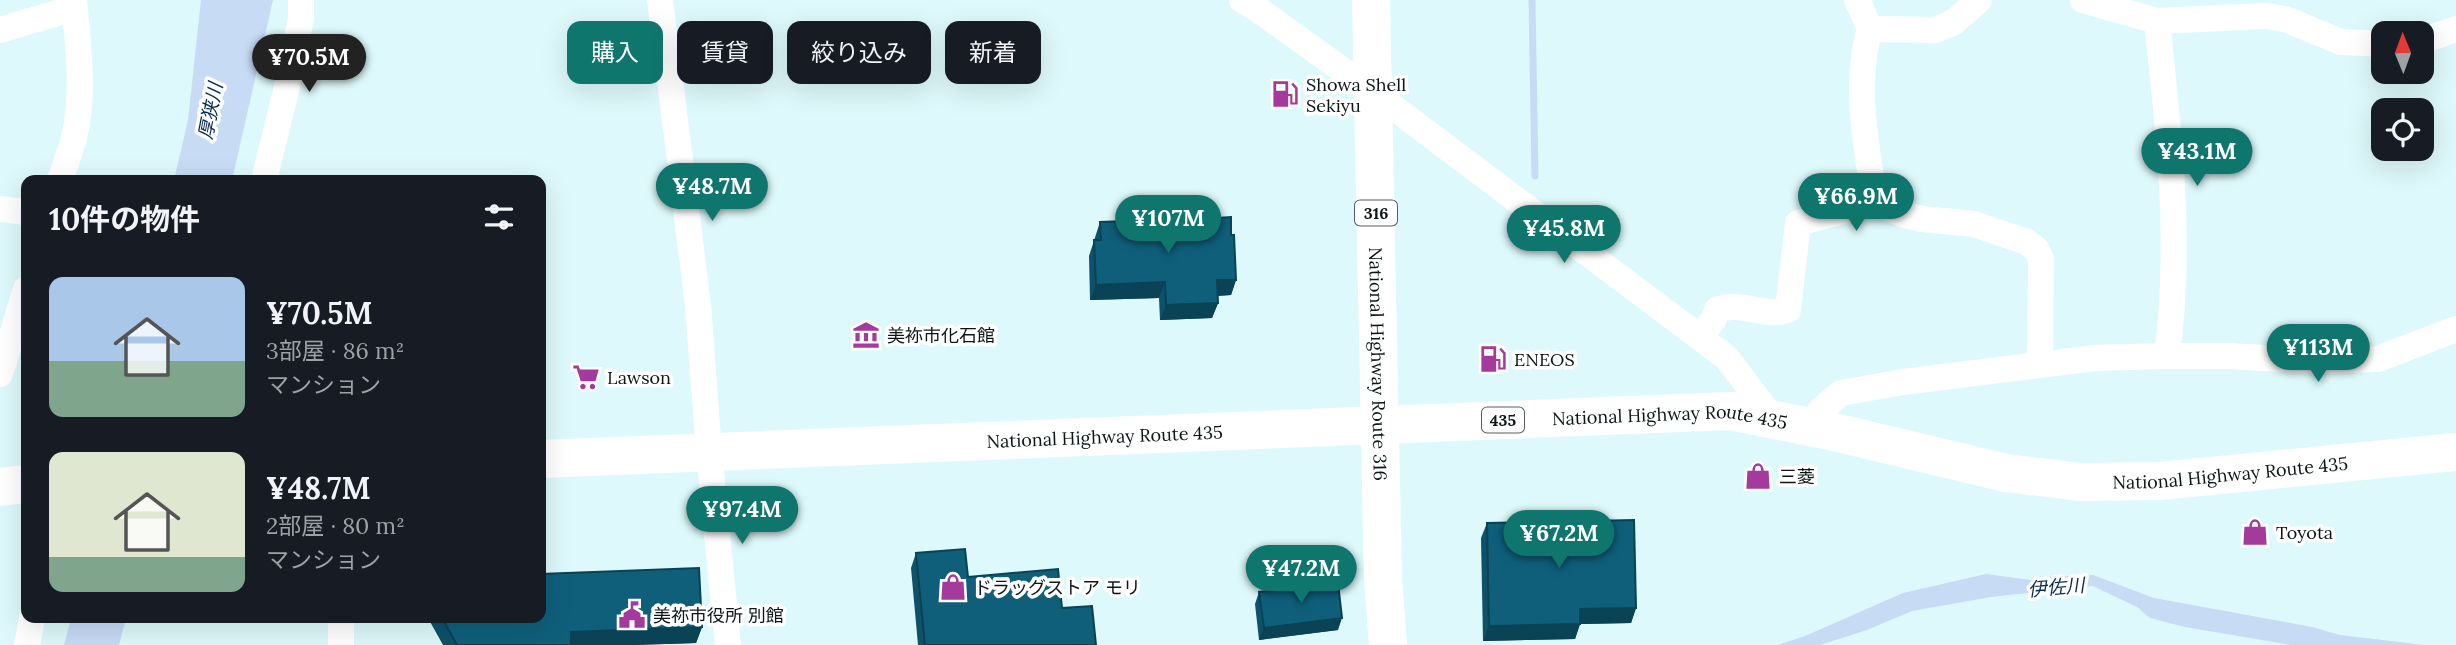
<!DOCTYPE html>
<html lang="ja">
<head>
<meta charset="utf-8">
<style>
	:root { --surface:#171b24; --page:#20242c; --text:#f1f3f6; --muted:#9ea1a6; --accent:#0f766e }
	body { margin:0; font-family:Lora,"Noto Sans JP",serif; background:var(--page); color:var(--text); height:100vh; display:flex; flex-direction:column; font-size:26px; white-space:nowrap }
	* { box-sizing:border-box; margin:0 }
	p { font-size:23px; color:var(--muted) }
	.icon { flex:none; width:38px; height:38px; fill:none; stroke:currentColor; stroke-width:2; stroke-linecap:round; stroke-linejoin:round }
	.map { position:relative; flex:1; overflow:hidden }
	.drawer { position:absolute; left:21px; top:175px; width:525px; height:448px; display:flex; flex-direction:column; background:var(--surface); border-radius:14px; box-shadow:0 7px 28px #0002 }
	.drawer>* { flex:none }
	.hud { position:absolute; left:567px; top:21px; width:665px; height:63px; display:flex; gap:14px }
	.needle { width:46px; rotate:359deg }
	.fabs { position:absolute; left:2371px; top:21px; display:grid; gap:14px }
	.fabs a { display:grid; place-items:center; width:63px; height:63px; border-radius:14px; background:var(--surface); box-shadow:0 7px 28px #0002; font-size:35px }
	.price { position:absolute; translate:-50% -60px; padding:0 16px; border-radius:24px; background:var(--accent); color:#fff; font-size:23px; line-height:46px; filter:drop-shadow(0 2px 4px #0008) }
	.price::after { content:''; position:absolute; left:50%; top:42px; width:21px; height:16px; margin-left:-10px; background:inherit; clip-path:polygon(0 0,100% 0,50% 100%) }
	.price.active { background:#222; color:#fff }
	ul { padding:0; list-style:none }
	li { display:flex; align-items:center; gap:21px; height:175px; padding:0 28px }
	li span { display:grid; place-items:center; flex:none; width:196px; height:140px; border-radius:14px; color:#555 }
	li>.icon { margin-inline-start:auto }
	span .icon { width:84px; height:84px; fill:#fffc; stroke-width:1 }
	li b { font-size:30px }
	h2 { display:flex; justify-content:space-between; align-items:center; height:84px; padding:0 28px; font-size:30px }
	.tag { padding:0 24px; border-radius:14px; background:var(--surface); box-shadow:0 7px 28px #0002; font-size:24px; line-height:63px }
	.tag.active { background:var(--accent); color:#fff }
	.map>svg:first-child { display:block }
	.water { fill:#c7dbf5 }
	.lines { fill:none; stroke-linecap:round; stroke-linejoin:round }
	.stream { stroke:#c7dbf5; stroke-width:7 }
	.minor { stroke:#fff; stroke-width:26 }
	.highway { stroke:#fff; stroke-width:38 }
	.wall { fill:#0d526a }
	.shaded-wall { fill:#0a4256 }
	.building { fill:#0f5f7b; stroke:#0a4256; stroke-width:2 }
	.labels { text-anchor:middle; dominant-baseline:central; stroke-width:7; stroke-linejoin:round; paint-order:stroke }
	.shield { fill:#fff; stroke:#565c5d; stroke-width:2 }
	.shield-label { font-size:16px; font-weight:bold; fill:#0d1617 }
	.poi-label { font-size:18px; fill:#0d1617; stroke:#fff; text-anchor:start }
	.street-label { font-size:18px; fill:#0d1617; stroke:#fff }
	.water-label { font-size:19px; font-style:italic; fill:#062a50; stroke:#fff }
</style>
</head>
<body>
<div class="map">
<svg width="2456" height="645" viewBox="0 0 2456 645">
	<rect width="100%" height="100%" fill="#def9fb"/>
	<path class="water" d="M201,0h72l-41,180h-58l14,-60z
		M1986,574l45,6 16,-3 46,-2 61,23 158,29 28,8 85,10h-134l-106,-18 -35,-9 -13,-11 -44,-21 -102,11 -79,14 -45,19 -47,15h-42l27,-9 98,-43z
		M71,618h55l-7,27h-55z"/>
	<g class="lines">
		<path class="stream" d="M1532,0l3,176"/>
		<path class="minor" d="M660,0l38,305 11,147 19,193
			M1242,0l21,13 110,79 354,266 46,61
			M2083,0l74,21 109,-5 19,3 56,23 43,2
			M2157,21c12,112 25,222 10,335
			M1870,29l66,1 18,-8 25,-22
			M0,30l74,-22
			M2422,41l34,-12
			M60,180c5,-14 10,-28 14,-42 11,-46 4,-92 0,-138
			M264,180l23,-93 14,-69v-18
			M1875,203l30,12 17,4 52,5 53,18 10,8 4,9 -1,106
			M0,209l26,3
			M1700,337l14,-18 3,-9c24,-10 47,8 71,0l10,-87 77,-20c-8,-53 -22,-122 -5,-174l-13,-29
			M0,374l26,-85
			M1810,427l11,-17 20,-17 62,-11 192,-24 72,-2h62l84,5 65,-2 78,-30
			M341,618v27
			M27,645l5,-27"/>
		<g class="highway">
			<path id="s1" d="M1371,0l12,579 5,66"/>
			<path id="s2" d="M541,459l1189,-48 100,20 176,42 74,9 79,-1 297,-29"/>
			<path d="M0,487l26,-3"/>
		</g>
	</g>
	<path class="wall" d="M1127,216l74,3 30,16 5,45 -5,15 -13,1v7l-6,15 -52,2 -1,-22 -69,2 -1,-44 11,-34 25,-1z
		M1487,523l149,85 -5,15 -51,1 -5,15 -92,2 -2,-103z
		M916,553l52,24 94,31 34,37h-178l-7,-77z
		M1259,592l79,38 -79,10 -4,-36z
		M428,618h113l161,9 -6,16 -63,2h-190z"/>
	<path class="shaded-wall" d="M1217,280h19l-5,15 -20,1z
		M1165,282l-6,16 -69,2 6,-15z
		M1218,303l-6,15 -52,2 6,-15z
		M1636,608l-5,15 -51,1 -5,15 -92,2 6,-15 91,-17z
		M1342,618l-4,12 -79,10 5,-12z
		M702,627l-6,16 -63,2h-67l5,-13z"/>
	<path class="building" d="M1201,213v6l30,-2v18h3l2,45h-19l1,23 -52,2 -1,-23 -69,3 -2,-45h7l-1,-18 27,-1v-5z
		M1634,520l2,88 -56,1v15l-91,2 -2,-103z
		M965,549l3,28 90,-8 4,39 30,-2 4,39h-171l-9,-92z
		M699,568l3,59 -131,5v13h-114l-15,-27h99v-44z
		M1338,583l4,35 -78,10 -5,-36z"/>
	<defs>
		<symbol id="fuel-bare" viewBox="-9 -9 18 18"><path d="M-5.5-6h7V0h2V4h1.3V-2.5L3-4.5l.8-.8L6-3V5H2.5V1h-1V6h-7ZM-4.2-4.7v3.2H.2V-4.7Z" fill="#a43a9b" stroke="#fff" stroke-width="2.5" paint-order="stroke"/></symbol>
		<symbol id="museum-bare" viewBox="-9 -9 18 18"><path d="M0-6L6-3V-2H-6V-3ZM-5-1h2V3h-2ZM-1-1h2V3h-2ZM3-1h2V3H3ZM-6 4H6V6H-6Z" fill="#a43a9b" stroke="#fff" stroke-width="2.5" paint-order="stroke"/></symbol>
		<symbol id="supermarket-bare" viewBox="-9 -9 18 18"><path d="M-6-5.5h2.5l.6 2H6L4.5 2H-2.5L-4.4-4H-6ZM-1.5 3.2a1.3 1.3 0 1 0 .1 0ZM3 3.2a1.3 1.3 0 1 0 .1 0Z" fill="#a43a9b" stroke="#fff" stroke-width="2.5" paint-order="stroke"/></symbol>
		<symbol id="shop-bare" viewBox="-9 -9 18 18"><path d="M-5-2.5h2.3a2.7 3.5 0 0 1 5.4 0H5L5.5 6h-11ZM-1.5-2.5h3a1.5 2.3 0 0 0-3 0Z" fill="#a43a9b" stroke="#fff" stroke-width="2.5" paint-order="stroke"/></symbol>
		<symbol id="civic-bare" viewBox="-9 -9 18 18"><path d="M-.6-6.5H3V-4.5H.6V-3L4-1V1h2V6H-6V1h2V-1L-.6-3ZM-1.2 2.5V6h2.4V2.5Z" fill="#a43a9b" stroke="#fff" stroke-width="2.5" paint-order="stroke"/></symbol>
	</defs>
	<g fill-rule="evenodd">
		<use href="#fuel-bare" x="1266" y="75" width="38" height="38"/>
		<use href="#museum-bare" x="847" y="316" width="38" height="38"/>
		<use href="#fuel-bare" x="1474" y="340" width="38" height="38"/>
		<use href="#supermarket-bare" x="567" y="358" width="38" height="38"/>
		<use href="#shop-bare" x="1739" y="457" width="38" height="38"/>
		<use href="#shop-bare" x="2236" y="513" width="38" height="38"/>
		<use href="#shop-bare" x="934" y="568" width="38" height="38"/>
		<use href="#civic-bare" x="613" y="596" width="38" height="38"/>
	</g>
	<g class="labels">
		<g class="shield">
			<rect x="1355" y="200.5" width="42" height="25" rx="5"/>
			<rect x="1482" y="407.5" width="42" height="25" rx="5"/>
		</g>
		<g class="shield-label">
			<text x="1376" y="213">316</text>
			<text x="1503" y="420">435</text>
		</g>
		<g class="poi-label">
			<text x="1306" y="84">Showa Shell<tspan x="1306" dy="21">Sekiyu</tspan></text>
			<text x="887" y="335">美袮市化石館</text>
			<text x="1514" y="359">ENEOS</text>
			<text x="607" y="377">Lawson</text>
			<text x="1779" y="476">三菱</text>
			<text x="2276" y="532">Toyota</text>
			<text x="974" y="587">ドラッグストア モリ</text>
			<text x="653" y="615">美祢市役所 別館</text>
		</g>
		<g class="street-label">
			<text stroke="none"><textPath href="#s1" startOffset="364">National Highway Route 316</textPath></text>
			<text stroke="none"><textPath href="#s2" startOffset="1130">National Highway Route 435</textPath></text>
			<text stroke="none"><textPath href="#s2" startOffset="564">National Highway Route 435</textPath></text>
			<text stroke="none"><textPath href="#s2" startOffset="1698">National Highway Route 435</textPath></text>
		</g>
		<g class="water-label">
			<text transform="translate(210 111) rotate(-79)">厚狭川</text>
			<text transform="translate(2056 587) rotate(-5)">伊佐川</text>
		</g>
	</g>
</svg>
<div class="fabs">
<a><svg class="needle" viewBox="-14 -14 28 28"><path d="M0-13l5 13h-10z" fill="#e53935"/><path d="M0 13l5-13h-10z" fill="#9ea1a6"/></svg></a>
<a><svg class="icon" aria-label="locate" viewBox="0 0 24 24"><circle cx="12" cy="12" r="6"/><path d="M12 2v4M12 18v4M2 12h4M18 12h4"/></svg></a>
</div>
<b class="price active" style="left:309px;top:94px">¥70.5M</b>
<b class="price" style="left:2197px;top:188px">¥43.1M</b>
<b class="price" style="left:712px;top:223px">¥48.7M</b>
<b class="price" style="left:1856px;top:233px">¥66.9M</b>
<b class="price" style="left:1168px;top:255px">¥107M</b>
<b class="price" style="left:1564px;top:265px">¥45.8M</b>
<b class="price" style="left:2318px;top:384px">¥113M</b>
<b class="price" style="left:742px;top:546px">¥97.4M</b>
<b class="price" style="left:1559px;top:570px">¥67.2M</b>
<b class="price" style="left:1301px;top:605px">¥47.2M</b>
<div class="hud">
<a class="tag active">購入</a>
<a class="tag">賃貸</a>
<a class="tag">絞り込み</a>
<a class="tag">新着</a>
</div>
<section class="drawer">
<h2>10件の物件<svg class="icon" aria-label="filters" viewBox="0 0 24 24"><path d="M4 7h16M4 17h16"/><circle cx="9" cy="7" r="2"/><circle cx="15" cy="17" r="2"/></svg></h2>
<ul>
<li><span style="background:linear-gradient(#a9c7e8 60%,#7fa58c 0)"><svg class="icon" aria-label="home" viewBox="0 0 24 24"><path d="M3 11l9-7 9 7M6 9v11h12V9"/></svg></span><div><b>¥70.5M</b><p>3部屋 · 86 m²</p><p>マンション</p></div></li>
<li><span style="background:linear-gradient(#dfe7d0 75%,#7fa58c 0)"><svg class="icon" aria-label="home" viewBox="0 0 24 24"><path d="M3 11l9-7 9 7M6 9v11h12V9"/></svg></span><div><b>¥48.7M</b><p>2部屋 · 80 m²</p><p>マンション</p></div></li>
</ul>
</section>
</div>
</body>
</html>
